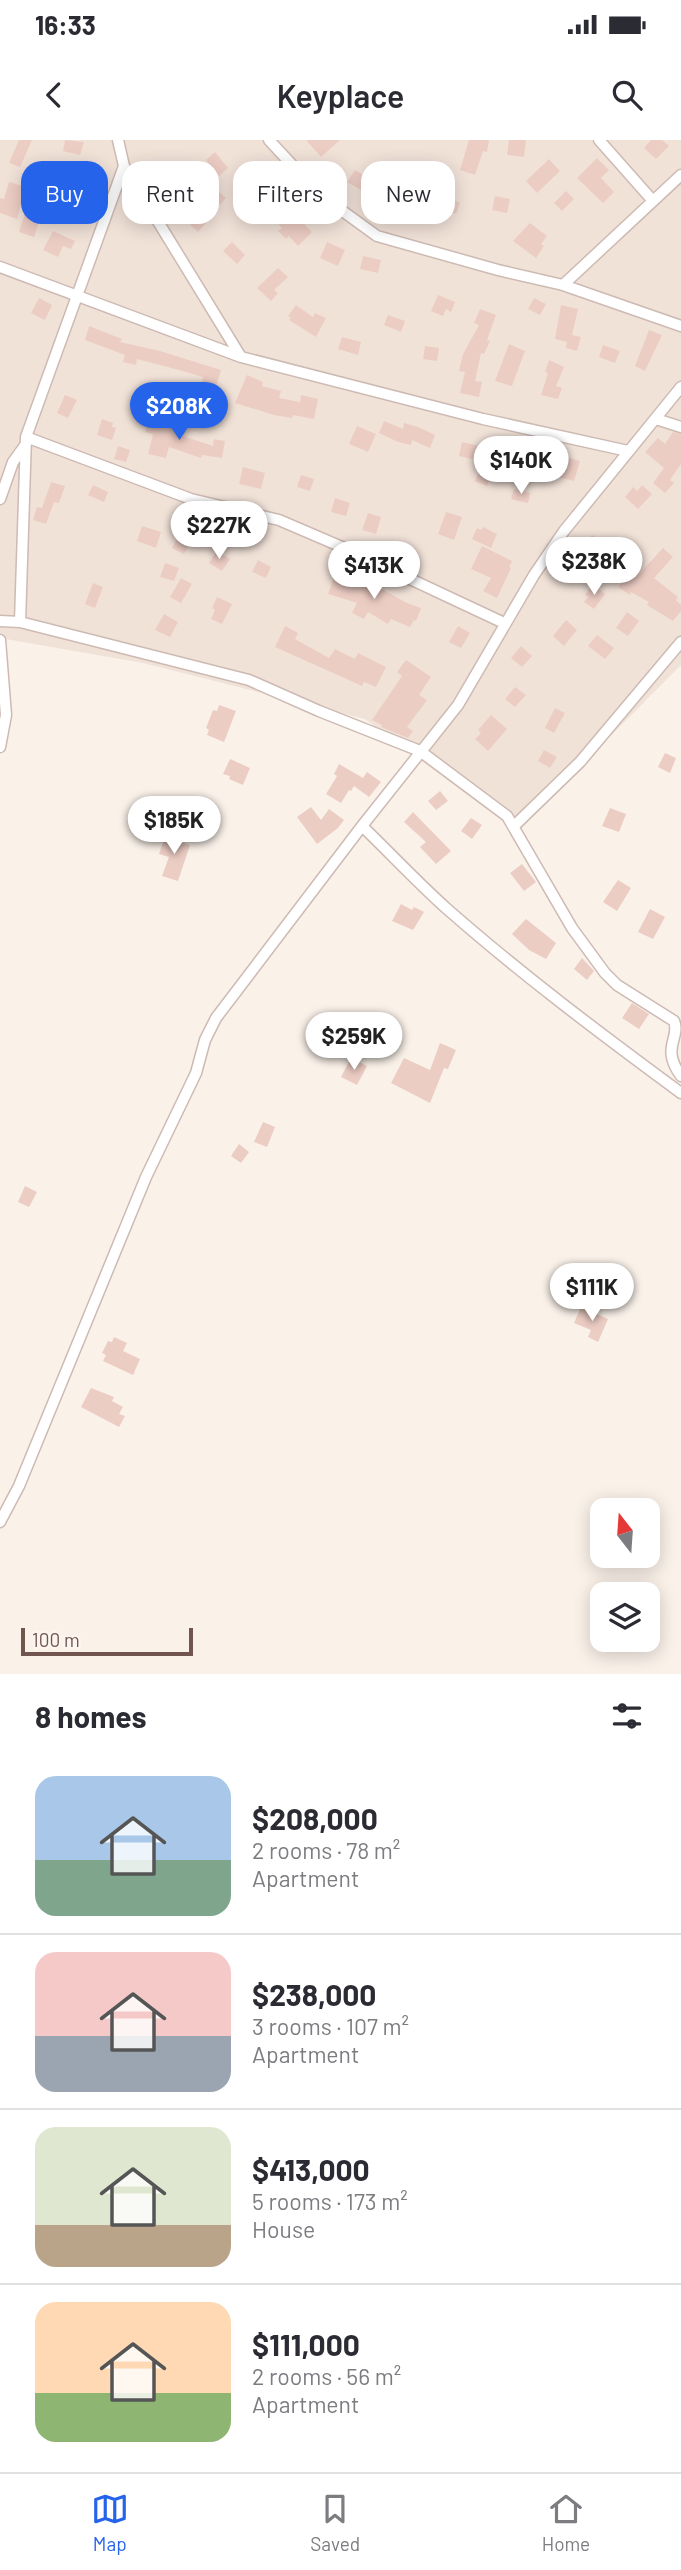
<!DOCTYPE html>
<html lang="en">
<head>
<meta charset="utf-8">
<style>
	:root { --surface:#fff; --page:#f2f2f3; --text:#2b2b33; --muted:#7c7c81; --line:#e1e1e2; --accent:#2563eb }
	body { margin:0; font-family:Barlow,sans-serif; background:var(--page); color:var(--text); height:100vh; display:flex; flex-direction:column; font-size:26px; white-space:nowrap }
	* { box-sizing:border-box; margin:0 }
	p { font-size:23px; color:var(--muted) }
	.icon { flex:none; width:38px; height:38px; fill:none; stroke:currentColor; stroke-width:2; stroke-linecap:round; stroke-linejoin:round }
	.map { position:relative; height:1534px; overflow:hidden }
	.details { display:flex; flex-direction:column; background:var(--surface); flex:1 }
	.details>* { flex:none }
	.hud { position:absolute; left:21px; top:21px; width:640px; height:63px; display:flex; gap:14px }
	.needle { width:46px; rotate:343deg }
	.buttons { position:absolute; left:590px; top:1358px; display:grid; gap:14px }
	.buttons a { display:grid; place-items:center; width:70px; height:70px; border-radius:14px; background:var(--surface); box-shadow:0 4px 18px #0003; font-size:35px }
	.scale { position:absolute; left:21px; bottom:18px; width:172px; box-sizing:border-box; padding-left:7px; border:4px solid #715650; border-top:0; font-size:19px; line-height:24px; white-space:nowrap; color:#715650; -webkit-text-stroke:5px #fdf5ef; paint-order:stroke }
	.price { position:absolute; translate:-50% -60px; padding:0 16px; border-radius:24px; background:#fff; color:#222; font-size:23px; line-height:46px; filter:drop-shadow(0 2px 4px #0008) }
	.price::after { content:''; position:absolute; left:50%; top:42px; width:21px; height:16px; margin-left:-10px; background:inherit; clip-path:polygon(0 0,100% 0,50% 100%) }
	.price.active { background:var(--accent); color:#fff }
	ul { padding:0; list-style:none }
	li { display:flex; align-items:center; gap:21px; height:175px; padding:0 35px }
	li+li { border-top:2px solid var(--line) }
	li span { display:grid; place-items:center; flex:none; width:196px; height:140px; border-radius:21px; color:#555 }
	li>.icon { margin-inline-start:auto }
	span .icon { width:84px; height:84px; fill:#fffc; stroke-width:1 }
	li b { font-size:30px }
	h2 { display:flex; justify-content:space-between; align-items:center; height:84px; padding:0 35px; font-size:30px }
	.chip { padding:0 24px; border-radius:21px; background:var(--surface); box-shadow:0 4px 18px #0003; font-size:24px; line-height:63px }
	.chip.active { background:var(--accent); color:#fff }
	.status { display:flex; justify-content:space-between; align-items:center; height:49px; padding:0 35px; background:var(--surface); direction:ltr }
	.status svg { height:19px; fill:currentColor }
	header { display:flex; justify-content:space-between; align-items:center; height:91px; padding:0 35px; background:var(--surface); font-size:32px; font-weight:600 }
	.dock { display:flex; justify-content:space-around; align-items:center; height:98px; border-top:2px solid var(--line); background:var(--surface); font-size:19px; color:var(--muted) }
	.dock a { display:grid; justify-items:center; gap:4px }
	.dock .active { color:var(--accent) }
	.map>svg:first-child { display:block }
	.residential { fill:#f1e2d8 }
	.building { fill:#eccdc4 }
	.lines { fill:none; stroke-linecap:round; stroke-linejoin:round }
	.minor-casing { stroke:#cdbab3; stroke-width:13 }
	.minor { stroke:#fff; stroke-width:10 }
</style>
</head>
<body>
<div class="status"><b>16:33</b><svg viewBox="0 0 49 12"><path d="M0 12V9h3v3zM5 12V6h3v6zM10 12V3h3v9zM15 12V0h3v12zM26 1h20v11H26zM47 4h2v5h-2z"/></svg></div>
<header><svg class="icon" aria-label="back" viewBox="0 0 24 24"><path d="M15 5l-7 7 7 7"/></svg>Keyplace<svg class="icon" aria-label="search" viewBox="0 0 24 24"><circle cx="10" cy="10" r="6"/><path d="M15 15l6 6"/></svg></header>
<div class="map">
<svg width="681" height="1534" viewBox="0 0 681 1534">
	<rect width="100%" height="100%" fill="#faf1e9"/>
	<path class="residential" d="M0,0h681v525l-165,166 -151,-112 -222,-56 -143,-25z"/>
	<path class="building" d="M19,0h13l-12,27 -11,-4z
		M65,0l19,2 -4,13 -17,-4z
		M306,0h34l-19,17z
		M469,0h20l-2,12 -4,-1 -8,24 -15,-5z
		M509,0h17l-2,17 -17,-2z
		M651,0h11l7,6 -13,13 -12,-11z
		M215,12l13,16 -9,8 -13,-16z
		M597,18l12,12 -8,8 13,14 -11,11 -26,-25z
		M549,19l11,12 -23,22 -11,-12z
		M392,29l19,5 -12,37 -16,-6 10,-24 -3,-1z
		M355,30l15,9 -7,12 -16,-9z
		M276,33l14,14 -11,11 33,34 -14,14 -9,-10 -3,3 -8,-8 4,-3 -17,-18 -2,2 -14,-13z
		M171,37l11,12 -9,8 -11,-12z
		M9,42l17,5 -9,32 -17,-6v-15l4,1z
		M215,48l11,10 -21,22 2,2 -9,10 -14,-13z
		M566,51l8,8 -12,12 -8,-8z
		M444,56l16,7 -4,11 -17,-7z
		M495,56l15,3 -3,14 -15,-3z
		M25,74l15,5 -6,18 -15,-5z
		M530,83l17,13 -6,8 3,2 -8,12 -23,-17z
		M53,91l22,10 -4,8 -8,-3 -5,11 -15,-7z
		M232,102l13,13 -8,9 -14,-13z
		M327,102l18,8 -7,16 -18,-8z
		M363,116l18,4 -3,13 -18,-4z
		M278,128l10,9 -14,13 4,3 -7,8 -14,-13z
		M438,155l17,7 -4,10 -5,-3 -3,7 -12,-5z
		M39,158l13,7 -7,15 -14,-7z
		M534,158l12,6 -6,11 -12,-6z
		M296,165l17,12 2,-4 11,5 -10,19 -27,-17 2,-2 -3,-2z
		M561,165l17,4 -6,26 9,2 -4,14 -11,-3 1,-6 -12,-3z
		M480,169l16,6 -9,25 3,1 -6,13 -3,-1 -6,28 7,1 -3,15 -19,-4 5,-21 -6,-1 4,-17 16,-29 -5,-2z
		M388,175l17,6 -4,11 -17,-7z
		M89,186l33,13 -2,3 40,9 61,19 -6,20 -14,-4 2,-9 -24,-7 -42,-11 -1,6 -13,-3 2,-7 -40,-15z
		M649,190l13,5 -17,36 -10,-5z
		M342,197l19,5 -3,13 -20,-6z
		M509,204l16,7 -13,35 -17,-5z
		M603,205l17,6 -5,12 -16,-6z
		M425,206l14,2 -2,13 -14,-2z
		M549,220l15,7 -8,19 6,2 -4,11 -17,-4 7,-22 -3,-1z
		M247,235l16,7 -1,4 19,5 -2,7 21,4 1,-7 17,4 -4,20 -21,-4 -1,3 -18,-3 -39,-12z
		M65,255l12,5 -9,18 -11,-5z
		M150,277l36,13 -3,6 30,10 1,-7 11,2 -3,17 -20,-3 -1,3 -32,-11 -3,11 -18,-4 5,-20 -8,-2z
		M102,279l11,4 -1,4 4,1 -4,12 -15,-5z
		M384,281l19,8 1,-6 14,4 17,8 -5,13 -18,-8 -1,5 -13,-3 -19,-9z
		M357,286l19,8 -8,18 -19,-8z
		M673,292l8,2v30l-11,16 4,3 -9,10 -12,-10 11,-15 -19,-16 13,-14 7,6z
		M486,301l57,20 21,3 2,-7 14,4 -6,20 -20,-5 -1,5 -12,-2 -24,-9 1,-5 -19,-6 -12,27 -12,-5 9,-19 -25,-6 3,-14 21,5z
		M118,306l12,4 -4,12 -12,-3z
		M243,327l22,6 -4,16 -22,-5z
		M301,335l13,4 -4,12 -13,-4z
		M51,342l14,4 -6,17 -5,-1 -8,22 -13,-4 4,-13 5,1z
		M93,345l15,7 -4,10 -16,-7z
		M642,345l10,9 -14,15 -13,-12 8,-10 4,4z
		M514,349l16,4 -2,10 -17,-4z
		M335,358l15,5 -4,13 -15,-4z
		M446,372l16,5 -8,23 -16,-6z
		M368,373l13,4 -5,17 -14,-4z
		M142,386l19,6 -5,16 -19,-7z
		M483,387l14,7 -6,14 -19,-9 5,-11 4,2z
		M180,393l12,5 -8,16 -12,-6z
		M592,395l20,12 -9,14 -20,-12z
		M482,406l30,15 -3,6 2,1 -14,30 -14,-7 8,-13 -20,-9z
		M663,408l10,9 -19,21 24,19 -2,3 5,5v6l-8,10 -26,-16 2,-3 -18,-10 -1,3 -12,-8 13,-18 8,5z
		M217,411l13,8 -8,12 -13,-8z
		M258,420l13,7 -5,11 -14,-6z
		M165,423l14,5 -5,13 -14,-4z
		M335,435l19,6 4,-5 49,27 14,5 -5,13 -2,-1 -4,7 -19,-8 -3,5 -20,-12 -4,7 -12,-6 5,-10 -29,-9z
		M181,438l11,6 -11,19 -11,-6z
		M93,443l10,4 -8,21 -10,-4z
		M593,444l12,10 -11,15 -10,-7 4,-5 -3,-2z
		M217,457l15,7 -10,20 -11,-5 4,-9 -3,-2z
		M627,472l12,9 -11,15 -12,-8z
		M164,474l14,8 -8,15 -15,-7z
		M566,480l11,10 -13,16 -11,-10z
		M285,486l13,7 -3,6 34,19 6,-9 20,10 3,-6 28,14 -10,20 -12,-5 -2,4 -87,-39z
		M458,486l12,7 -9,15 -12,-6z
		M597,495l17,13 -9,11 -17,-13z
		M521,506l11,10 -10,11 -11,-9z
		M406,520l25,17 -12,18 8,5 -20,27 6,4 -5,7 -27,-11 1,-2 -10,-5 30,-44 -5,-4z
		M515,547l11,8 -11,12 -10,-8z
		M219,565l17,6 -12,31 -17,-7 2,-5 -3,-2 7,-18 4,1z
		M555,568l10,5 -11,20 -9,-5z
		M491,575l16,14 -19,22 -13,-12 6,-6 -3,-3z
		M544,610l13,7 -7,11 -12,-7z
		M665,613l11,5 -6,15 -12,-6z
		M230,619l20,9 -7,17 -14,-6 1,-3 -7,-2z
		M339,624l24,14 4,-6 14,10 -12,15 -15,-11 -3,5 -2,-1 -8,13 -15,-9 11,-18 -3,-2z
		M440,651l8,10 -12,9 -8,-9z
		M311,667l10,13 8,-11 15,11 -6,8 -21,16 -20,-27z
		M610,668l16,6 -7,18 -17,-6z
		M413,672l38,39 -15,13 -16,-17 6,-5 -22,-20z
		M471,678l11,7 -10,14 -11,-8z
		M169,694l12,3 -1,5 10,3 -12,36 -16,-5 7,-19 -10,-3 6,-17 3,1z
		M522,724l14,18 -12,9 -14,-18z
		M618,740l13,8 -14,23 -14,-9z
		M401,764l11,6 2,-3 10,5 -11,18 -21,-9z
		M650,769l15,8 -12,22 -15,-7z
		M526,779l30,24 -10,16 -17,-9 -17,-16z
		M582,818l12,13 -7,9 -13,-11z
		M632,863l17,11 -10,15 -17,-11z
		M440,903l16,7 -8,19 -4,-1 -14,35 -39,-20 13,-25 26,12z
		M351,918l16,8 -10,19 -16,-8z
		M263,982l12,5 -8,20 -13,-5z
		M239,1004l10,8 -8,11 -10,-7z
		M25,1046l12,6 -8,15 -11,-5z
		M581,1167l27,12 -10,23 -10,-5 3,-7 -17,-7z
		M114,1197l13,6 -4,8 17,8 -7,16 -30,-14 3,-6 -4,-2 6,-12 4,1z
		M91,1248l23,9 -2,4 11,6 -4,7 6,2 -6,11 -38,-20z"/>
	<g class="lines">
		<defs>
			<path id="minor" d="M118,0l6,26 -98,271 165,62 88,21 63,27 162,76
				M269,0l50,54 58,42 121,34 65,15 118,41
				M599,0l54,61
				M124,26l117,191
				M0,127l241,90 242,62 145,32
				M563,145l118,-110
				M656,279l25,8
				M0,359l13,-37 13,-18
				M0,481l20,1 229,58 70,31 101,40 87,65 65,112 33,45 12,12 57,36c7,17 -14,26 7,55
				M20,482l6,-185
				M0,500l6,75 -6,32
				M362,686c28,27 55,56 84,82 75,66 155,126 235,185
				M514,686l66,-64 101,-120
				M0,1382l19,-36 127,-309 50,-104 9,-33 11,-22 146,-192 96,-121 76,-130 30,-44 117,-144"/>
		</defs>
		<use href="#minor" class="minor-casing"/>
		<use href="#minor" class="minor"/>
	</g>
</svg>
<div class="buttons">
<a><svg class="needle" viewBox="-14 -14 28 28"><path d="M0-13l5 13h-10z" fill="#e53935"/><path d="M0 13l5-13h-10z" fill="#7c7c81"/></svg></a>
<a><svg class="icon" aria-label="layers" viewBox="0 0 24 24"><path d="M12 4l9 5-9 5-9-5zM3 14l9 5 9-5"/></svg></a>
</div>
<div class="scale">100 m</div>
<b class="price active" style="left:179px;top:302px">$208K</b>
<b class="price" style="left:521px;top:356px">$140K</b>
<b class="price" style="left:219px;top:421px">$227K</b>
<b class="price" style="left:594px;top:457px">$238K</b>
<b class="price" style="left:374px;top:461px">$413K</b>
<b class="price" style="left:174px;top:716px">$185K</b>
<b class="price" style="left:354px;top:932px">$259K</b>
<b class="price" style="left:592px;top:1183px">$111K</b>
<div class="hud">
<a class="chip active">Buy</a>
<a class="chip">Rent</a>
<a class="chip">Filters</a>
<a class="chip">New</a>
</div>
</div>
<section class="details">
<h2>8 homes<svg class="icon" aria-label="filters" viewBox="0 0 24 24"><path d="M4 7h16M4 17h16"/><circle cx="9" cy="7" r="2"/><circle cx="15" cy="17" r="2"/></svg></h2>
<ul>
<li><span style="background:linear-gradient(#a9c7e8 60%,#7fa58c 0)"><svg class="icon" aria-label="home" viewBox="0 0 24 24"><path d="M3 11l9-7 9 7M6 9v11h12V9"/></svg></span><div><b>$208,000</b><p>2 rooms · 78 m²</p><p>Apartment</p></div></li>
<li><span style="background:linear-gradient(#f6c9c9 60%,#9aa5b1 0)"><svg class="icon" aria-label="home" viewBox="0 0 24 24"><path d="M3 11l9-7 9 7M6 9v11h12V9"/></svg></span><div><b>$238,000</b><p>3 rooms · 107 m²</p><p>Apartment</p></div></li>
<li><span style="background:linear-gradient(#dfe7d0 70%,#b9a48a 0)"><svg class="icon" aria-label="home" viewBox="0 0 24 24"><path d="M3 11l9-7 9 7M6 9v11h12V9"/></svg></span><div><b>$413,000</b><p>5 rooms · 173 m²</p><p>House</p></div></li>
<li><span style="background:linear-gradient(#ffd9b3 65%,#8fb573 0)"><svg class="icon" aria-label="home" viewBox="0 0 24 24"><path d="M3 11l9-7 9 7M6 9v11h12V9"/></svg></span><div><b>$111,000</b><p>2 rooms · 56 m²</p><p>Apartment</p></div></li>
</ul>
</section>
<nav class="dock">
<a class="active"><svg class="icon" aria-label="map" viewBox="0 0 24 24"><path d="M3 6l6-2 6 2 6-2v14l-6 2-6-2-6 2zM9 4v14M15 6v14"/></svg>Map</a>
<a><svg class="icon" aria-label="saved" viewBox="0 0 24 24"><path d="M7 4h10v16l-5-4-5 4z"/></svg>Saved</a>
<a><svg class="icon" aria-label="home" viewBox="0 0 24 24"><path d="M3 11l9-7 9 7M6 9v11h12V9"/></svg>Home</a>
</nav>
</body>
</html>
